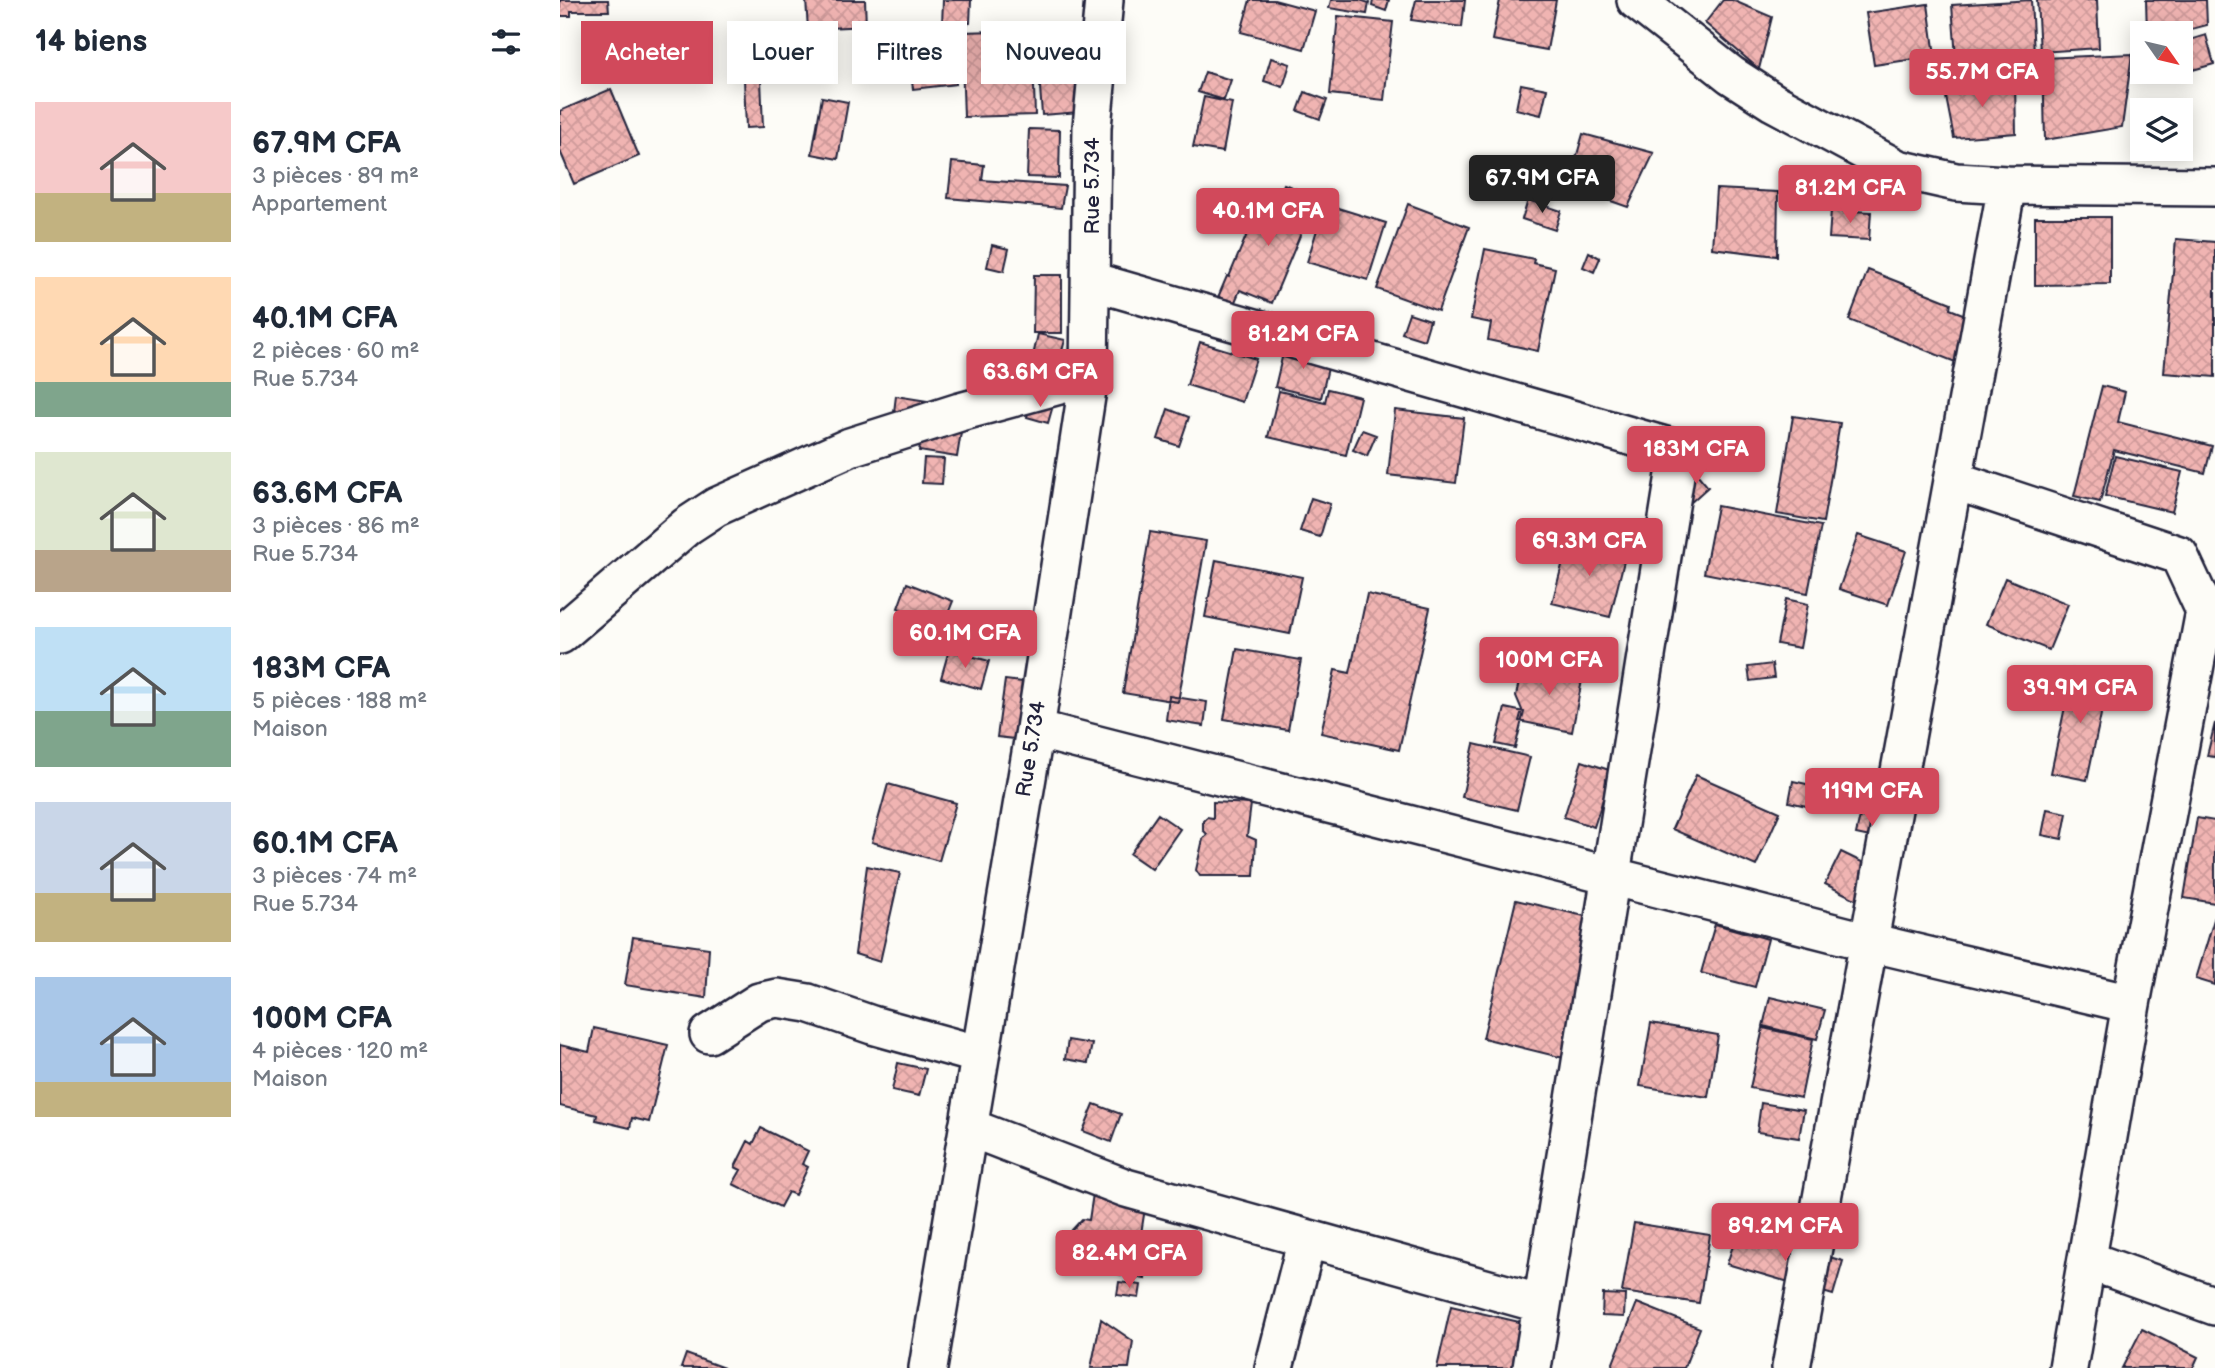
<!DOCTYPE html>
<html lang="fr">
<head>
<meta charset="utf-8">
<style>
	:root { --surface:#fff; --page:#f6f6f7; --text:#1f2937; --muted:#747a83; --accent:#d1495b }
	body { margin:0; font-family:"Balsamiq Sans",sans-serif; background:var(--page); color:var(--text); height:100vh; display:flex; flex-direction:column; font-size:26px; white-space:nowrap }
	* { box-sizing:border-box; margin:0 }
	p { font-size:23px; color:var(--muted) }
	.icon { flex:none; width:38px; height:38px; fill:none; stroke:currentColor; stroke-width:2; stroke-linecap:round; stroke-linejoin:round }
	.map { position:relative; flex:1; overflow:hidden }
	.sheet { display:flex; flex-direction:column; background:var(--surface); width:560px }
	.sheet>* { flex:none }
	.hud { position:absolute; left:21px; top:21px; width:665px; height:63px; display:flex; gap:14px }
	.needle { width:46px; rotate:124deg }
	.controls { position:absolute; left:1570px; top:21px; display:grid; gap:14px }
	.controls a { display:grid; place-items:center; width:63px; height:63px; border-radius:0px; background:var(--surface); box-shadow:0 4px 18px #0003; font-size:35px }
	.price { position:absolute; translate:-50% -60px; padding:0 16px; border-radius:7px; background:var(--accent); color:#fff; font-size:23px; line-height:46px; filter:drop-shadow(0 2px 4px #0008) }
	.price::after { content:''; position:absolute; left:50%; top:42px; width:21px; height:16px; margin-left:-10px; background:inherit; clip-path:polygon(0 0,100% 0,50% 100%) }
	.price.current { background:#222; color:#fff }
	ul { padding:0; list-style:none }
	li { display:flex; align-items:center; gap:21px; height:175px; padding:0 35px }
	li span { display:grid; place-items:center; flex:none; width:196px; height:140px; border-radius:0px; color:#555 }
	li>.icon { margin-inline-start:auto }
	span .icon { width:84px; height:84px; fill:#fffc; stroke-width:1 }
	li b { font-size:30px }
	h2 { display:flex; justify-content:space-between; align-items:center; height:84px; padding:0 35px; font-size:30px }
	.chip { padding:0 24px; border-radius:0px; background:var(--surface); box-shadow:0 4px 18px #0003; font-size:24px; line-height:63px }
	.chip.current { background:var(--accent); color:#fff }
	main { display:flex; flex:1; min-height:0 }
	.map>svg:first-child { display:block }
	.building { fill:url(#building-cross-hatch); stroke:#22223b; stroke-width:2 }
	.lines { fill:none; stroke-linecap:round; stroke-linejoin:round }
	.minor-casing { stroke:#22223b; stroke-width:42 }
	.minor { stroke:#fdfcf7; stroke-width:37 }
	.labels { text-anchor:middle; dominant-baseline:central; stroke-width:5; stroke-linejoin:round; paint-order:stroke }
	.street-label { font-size:21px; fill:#22223b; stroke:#fdfcf7 }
</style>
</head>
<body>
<main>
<section class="sheet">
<h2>14 biens<svg class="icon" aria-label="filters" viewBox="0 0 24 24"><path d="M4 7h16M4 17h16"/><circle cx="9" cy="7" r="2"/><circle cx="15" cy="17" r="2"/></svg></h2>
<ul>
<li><span style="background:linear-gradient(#f6c9c9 65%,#c2b280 0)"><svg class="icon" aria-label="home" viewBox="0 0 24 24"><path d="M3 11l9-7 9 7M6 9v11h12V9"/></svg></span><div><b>67.9M CFA</b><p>3 pièces · 89 m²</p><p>Appartement</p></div></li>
<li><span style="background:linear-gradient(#ffd9b3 75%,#7fa58c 0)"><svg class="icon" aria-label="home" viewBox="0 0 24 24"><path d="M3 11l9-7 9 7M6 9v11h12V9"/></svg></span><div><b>40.1M CFA</b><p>2 pièces · 60 m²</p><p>Rue 5.734</p></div></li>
<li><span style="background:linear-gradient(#dfe7d0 70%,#b9a48a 0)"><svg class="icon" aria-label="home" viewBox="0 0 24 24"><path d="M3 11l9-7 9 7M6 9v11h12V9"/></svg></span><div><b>63.6M CFA</b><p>3 pièces · 86 m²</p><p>Rue 5.734</p></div></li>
<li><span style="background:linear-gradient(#bfe0f5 60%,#7fa58c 0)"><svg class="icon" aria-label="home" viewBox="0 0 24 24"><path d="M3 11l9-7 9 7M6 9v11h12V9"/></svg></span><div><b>183M CFA</b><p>5 pièces · 188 m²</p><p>Maison</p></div></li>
<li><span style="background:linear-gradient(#c9d6e8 65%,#c2b280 0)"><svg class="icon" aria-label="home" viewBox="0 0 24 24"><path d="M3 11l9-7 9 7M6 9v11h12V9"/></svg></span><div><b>60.1M CFA</b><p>3 pièces · 74 m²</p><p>Rue 5.734</p></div></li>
<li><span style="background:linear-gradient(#a9c7e8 75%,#c2b280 0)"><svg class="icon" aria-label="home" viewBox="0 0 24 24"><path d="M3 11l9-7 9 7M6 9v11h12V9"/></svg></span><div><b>100M CFA</b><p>4 pièces · 120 m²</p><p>Maison</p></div></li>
</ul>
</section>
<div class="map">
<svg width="1655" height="1368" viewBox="0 0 1655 1368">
	<defs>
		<pattern id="building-cross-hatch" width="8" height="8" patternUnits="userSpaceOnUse" patternTransform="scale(1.75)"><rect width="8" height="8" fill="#f0b4b2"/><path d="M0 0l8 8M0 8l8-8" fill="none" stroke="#ce9a9a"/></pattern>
	</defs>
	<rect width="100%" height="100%" fill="#fdfcf7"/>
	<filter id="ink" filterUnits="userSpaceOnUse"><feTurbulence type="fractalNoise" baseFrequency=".0143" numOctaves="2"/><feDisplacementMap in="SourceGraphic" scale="14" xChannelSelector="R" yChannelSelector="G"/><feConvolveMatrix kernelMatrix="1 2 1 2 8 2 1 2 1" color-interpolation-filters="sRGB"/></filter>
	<g filter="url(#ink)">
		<path class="building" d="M0,0h48l1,11h-38v5h-11z
			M246,0h59l1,26 -58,3z
			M383,0h28l-1,23 -28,2z
			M690,0h24l41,11 -11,38 -63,-17z
			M771,0h29l9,3 -2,11 -38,-6z
			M813,0h16l-3,11 -14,-5z
			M856,0h49l-3,27 -51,-7z
			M940,0h56l-9,50 -55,-10z
			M1163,0h9l40,17 -13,52 -54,-46z
			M1471,0l3,53 -78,5 -4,-53z
			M1477,0h60l2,48 -59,4z
			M1586,0h60l1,25 -31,8h-29z
			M1368,4l7,52 -61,9 -8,-52z
			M778,16l55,6 -9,78 -54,-6z
			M346,21l2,14 -25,2 -1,-14z
			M380,21l1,12 16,-1 2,28 -43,4 -7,-42z
			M472,30l3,85 -71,2 -3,-85z
			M515,30l5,82 -38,3 -6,-83z
			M1646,35l8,29 -57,16 -2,-8h25v-29z
			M1572,54l-10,73 -77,13 -2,-82z
			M711,58l19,6 -7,23 -19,-6z
			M350,67l46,2v15l-43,5z
			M645,72l26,8 -7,20 -26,-8z
			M184,79h17l2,48 -17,1z
			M1455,81l1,52 -62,5 -10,-51z
			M961,84l26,5 -6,26 -25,-6z
			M51,89l28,67 -65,28 -14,-33v-40z
			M745,92l22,8 -7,19 -22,-8z
			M262,97l26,5 -10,57 -26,-5z
			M644,97l28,6 -9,49 -30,-5z
			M469,129l31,1 -1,48 -32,-1z
			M1023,134l71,19 -26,54 -60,-21z
			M392,162l32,3 -2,15 83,6 -4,22 -113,-10z
			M724,184l32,13 -44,106 -32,-13 -8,19 -16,-7 11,-26 2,1 28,-67 13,5z
			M1156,189l62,3 -1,64 -65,-8z
			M968,200l33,11 -6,19 -33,-11z
			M765,204l61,19 -18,57 -61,-18z
			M848,204l61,23 -31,84 -61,-22z
			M1271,210l40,2 -2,28 -40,-2z
			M1475,217h75v67l-75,1z
			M1616,239l39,3v135l-51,-4z
			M432,245l17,4 -5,22 -17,-4z
			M925,249l49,10 -1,4 22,5 -17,83 -50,-11 3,-17 -20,-4z
			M1029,252l11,6 -6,14 -11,-5z
			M1308,270l83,33 -1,6 41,16 -18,44 -124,-49z
			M474,275h28v58h-29z
			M849,313l21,7 -6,20 -22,-7z
			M478,334l27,6 -13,48 -25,-6z
			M640,342l56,17 -14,43 -55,-17z
			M725,345l46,10 -10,43 -46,-11z
			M1542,386l23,6 -7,30 94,24 -7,27 -91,-23 -14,52 -26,-6z
			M768,389l32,8 -14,58 -78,-18 11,-46 46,11z
			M336,396l69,11 -8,50 -38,-6 3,-19 -30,-4z
			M472,396l22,6 -6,21 -21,-6z
			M608,409l21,8 -10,29 -21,-7z
			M835,410l69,8 -8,65 -68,-8z
			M1233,416l47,7 -17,99 -46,-8z
			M802,430l14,5 -9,21 -14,-6z
			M1555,456l67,16 -10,40 -67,-16z
			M364,458l20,1 -2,25 -20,-1z
			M1132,468l16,19 -19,17z
			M751,498l19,6 -10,33 -20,-6z
			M1157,506l104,20 -13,67 -104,-20z
			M590,532l56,9 -28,161 -55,-9z
			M1298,535l48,16 -18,54 -49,-16z
			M1009,539l57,14 -16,64 -58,-14z
			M656,560l86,17 -12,57 -85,-17z
			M1445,578l63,26 -19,46 -63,-26z
			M347,583l46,18 -10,25 -45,-18z
			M807,594l63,14 -31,142 -78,-17 14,-63 15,3z
			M1226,599l22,5 -8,44 -23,-4z
			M677,649l64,11 -13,70 -64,-11z
			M389,650l40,11 -8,28 -40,-11z
			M970,664l53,11 -11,57 -53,-11 3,-11 -6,-14 4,-20h7z
			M1212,664l2,14 -24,3 -2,-14z
			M1513,669l36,8 -22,103 -36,-7z
			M445,680l26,3 -8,57 -26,-3z
			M609,696l38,6 -3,24 -38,-6z
			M945,708l19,4 -9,36 -19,-4z
			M1655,723v34l-8,-1z
			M914,744l56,13 -13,53 -55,-13z
			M1022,761l30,10 -18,56 -30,-10z
			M1136,775l84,37 -24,54 -84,-37z
			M1233,781l36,8 -5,21 -35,-8z
			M328,784l68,19 -17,58 -67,-19z
			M653,802l38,2 -4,32 9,4 -2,36h-54l-4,-6 7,-31 4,-5 -4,-4v-9l4,-4 6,1z
			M1487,809l20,4 -5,26 -20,-4z
			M598,814l22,15 -28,40 -22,-15z
			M1300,816l28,7 -4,17 -28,-6z
			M1637,818l18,3v82l-31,-5z
			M1281,852l54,26 -16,33 -54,-27z
			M307,866l33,7 -20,89 -25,-8z
			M956,900l98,23 -34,139 -97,-24z
			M1655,916v69l-19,-6z
			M1155,924l53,15 -13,48 -54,-14z
			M73,937l76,11 -3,50 -81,-13z
			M1210,997l55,13 -8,29 -54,-13z
			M1091,1023l67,12 -10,62 -68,-11z
			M34,1028l74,17 -19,77 -17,-4 -2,10 -34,-8 1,-5 -37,-9v-61l29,7z
			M1203,1028l50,11 -12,59 -51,-10z
			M508,1040l24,4 -4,19 -23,-4z
			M338,1063l28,6 -7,27 -27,-6z
			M1201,1103l43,7 -5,28 -42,-6z
			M534,1104l27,10 -10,28 -28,-11z
			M201,1128l47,23 -6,13 6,3 -13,28 -7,-3 -8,15 -47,-23 8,-14 -6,-3 13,-26 5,3z
			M533,1194l53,8 -9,57 10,2 -2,18 -71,-13v-13l-5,-9 2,-13 11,-12 7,1z
			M1074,1223l76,12 -11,68 -77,-11z
			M1178,1230l105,31 -10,34 -106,-31z
			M559,1282l22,3 -2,13 -22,-3z
			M1043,1294l22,1 -1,22 -22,-1z
			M1077,1303l63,25 -16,40h-73z
			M891,1306l81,19 -11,43h-84z
			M541,1319l32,22 -4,27h-38z
			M1582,1329l56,28 -5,11h-71z
			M126,1354l38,14h-43z"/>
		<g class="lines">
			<defs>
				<path id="minor" d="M1076,0l95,75 42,27 125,67 58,13 51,3 208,2
					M531,281l588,169 -147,918
					M1393,480l226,75 26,56 -74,393 -63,364
					M0,635l127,-109 29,-19 134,-60 110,-35 129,-35
					M475,729l834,213 262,62
					M149,1034l50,-32 18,-4 31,5 64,22 108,30
					M408,1127l158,61 416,116
					M1527,1260l128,46
					M368,1368l107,-639 54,-352 3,-250 12,-127
					M714,1368l33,-129
					M1231,1368l216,-1183"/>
			</defs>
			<use href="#minor" class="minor-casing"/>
			<use href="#minor" class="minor"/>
		</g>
	</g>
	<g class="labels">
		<g class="street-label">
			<text transform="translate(532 186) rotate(-90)">Rue 5.734</text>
			<text transform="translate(471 749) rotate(-81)">Rue 5.734</text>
		</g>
	</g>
</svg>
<div class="controls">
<a><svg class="needle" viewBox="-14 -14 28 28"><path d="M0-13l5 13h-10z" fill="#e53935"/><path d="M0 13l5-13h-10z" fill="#747a83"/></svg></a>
<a><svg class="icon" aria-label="layers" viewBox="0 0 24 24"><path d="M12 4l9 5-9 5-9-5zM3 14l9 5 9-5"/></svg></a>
</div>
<b class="price" style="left:1422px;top:109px">55.7M CFA</b>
<b class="price current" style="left:982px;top:215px">67.9M CFA</b>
<b class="price" style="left:1290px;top:225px">81.2M CFA</b>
<b class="price" style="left:708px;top:248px">40.1M CFA</b>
<b class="price" style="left:743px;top:371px">81.2M CFA</b>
<b class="price" style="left:480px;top:409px">63.6M CFA</b>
<b class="price" style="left:1136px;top:486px">183M CFA</b>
<b class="price" style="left:1029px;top:578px">69.3M CFA</b>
<b class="price" style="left:405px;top:670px">60.1M CFA</b>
<b class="price" style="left:989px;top:697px">100M CFA</b>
<b class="price" style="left:1520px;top:725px">39.9M CFA</b>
<b class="price" style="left:1312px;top:828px">119M CFA</b>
<b class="price" style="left:1225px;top:1263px">89.2M CFA</b>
<b class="price" style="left:569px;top:1290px">82.4M CFA</b>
<div class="hud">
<a class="chip current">Acheter</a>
<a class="chip">Louer</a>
<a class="chip">Filtres</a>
<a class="chip">Nouveau</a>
</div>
</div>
</main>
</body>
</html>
